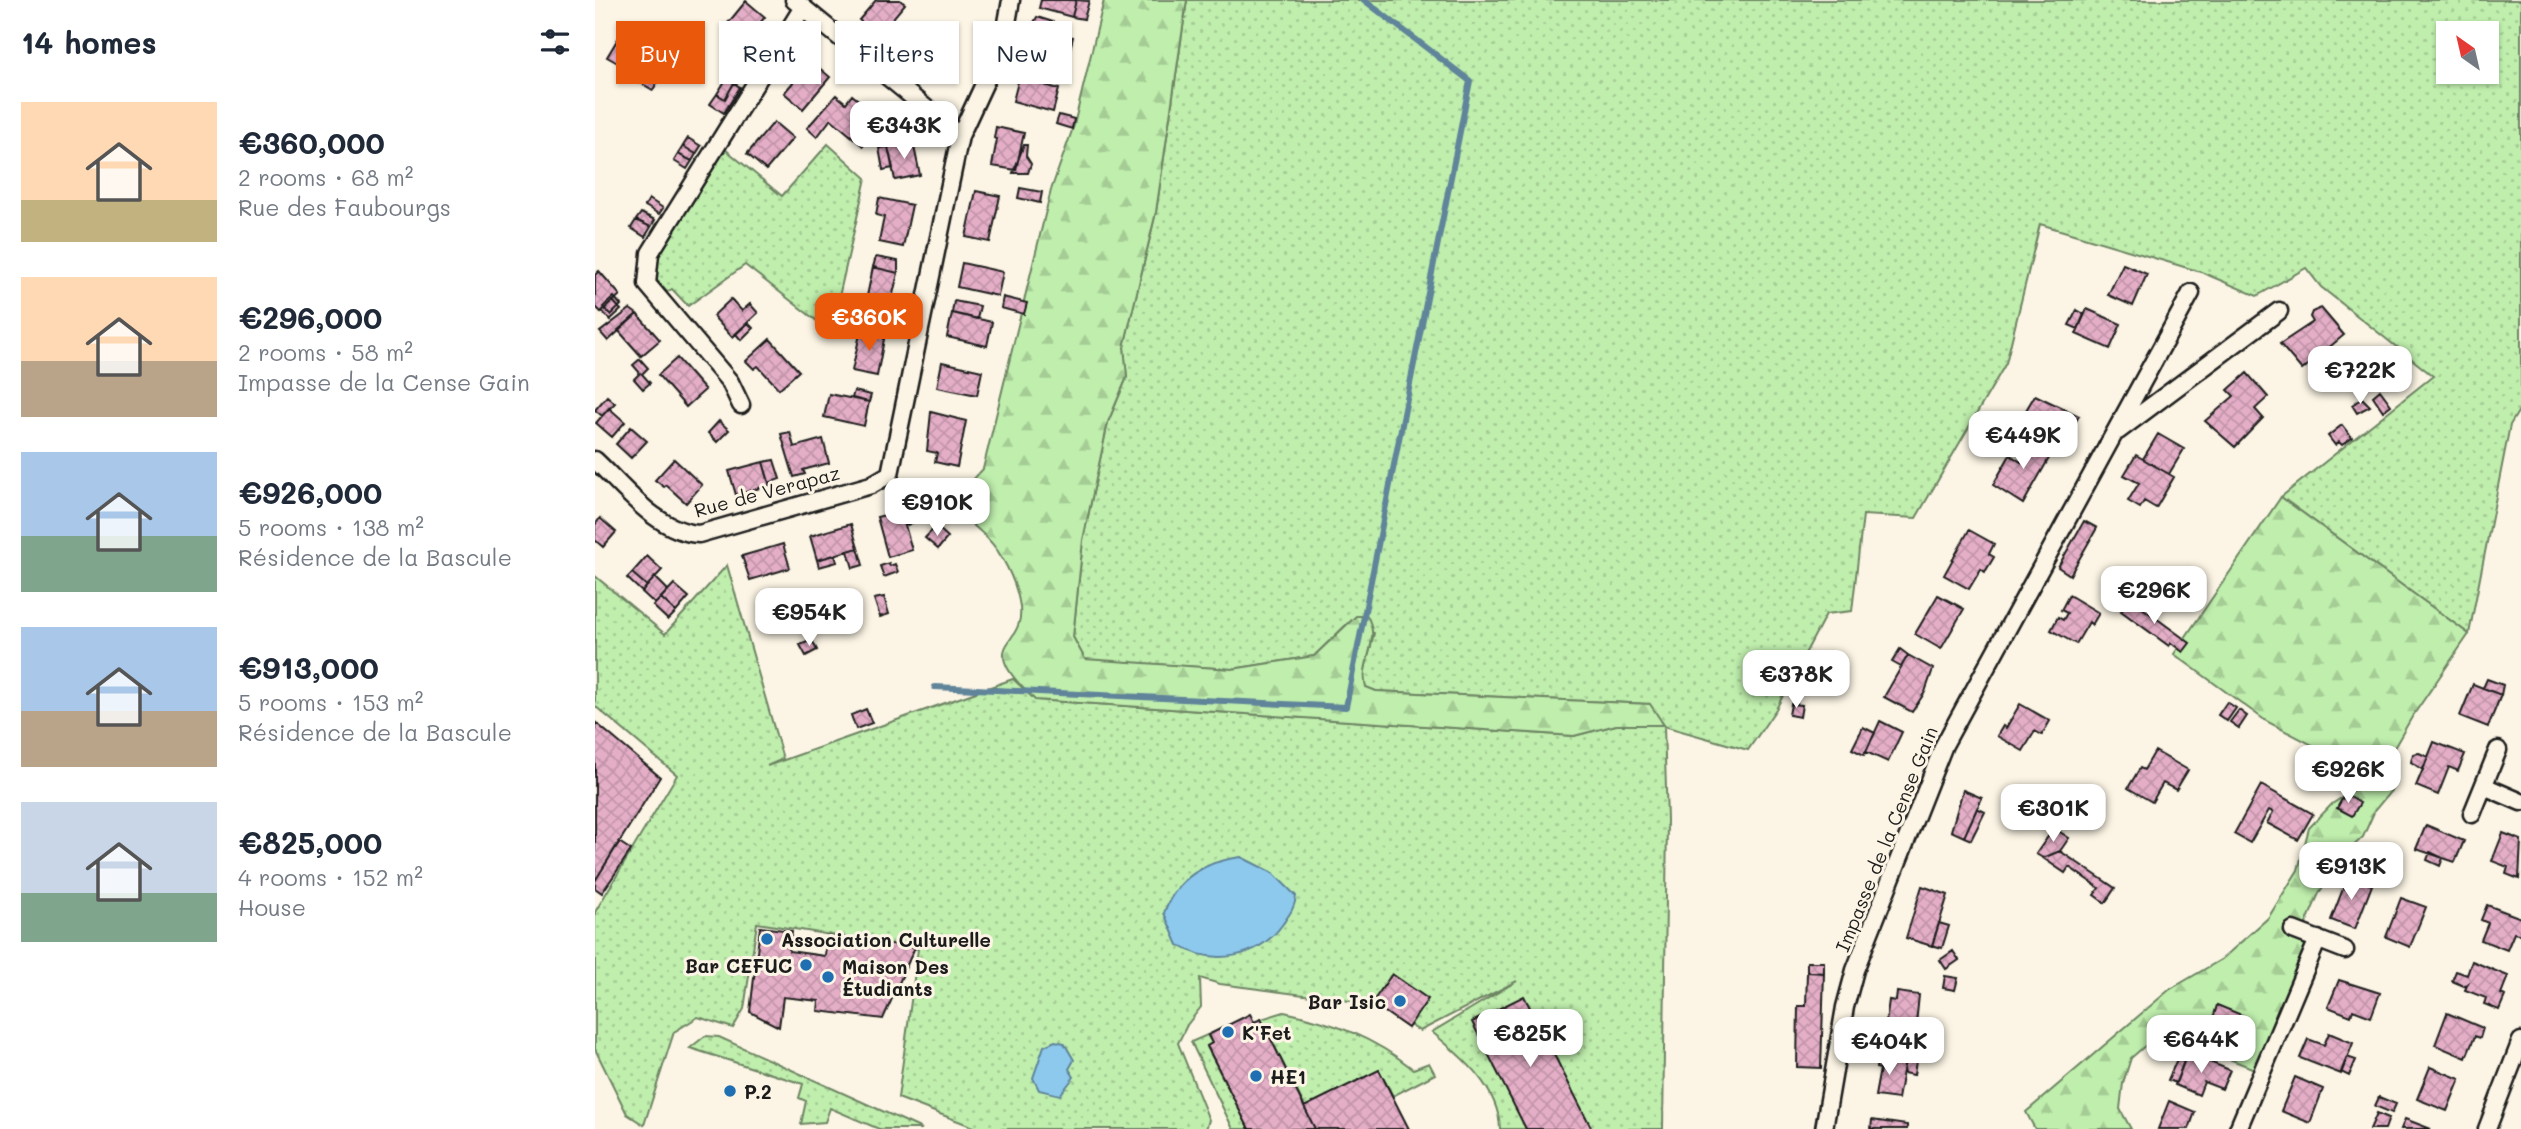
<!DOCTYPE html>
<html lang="en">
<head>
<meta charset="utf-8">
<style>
	:root { --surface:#fff; --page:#f2f2f3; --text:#1f2937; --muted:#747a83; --accent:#ea580c }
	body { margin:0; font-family:Mali,sans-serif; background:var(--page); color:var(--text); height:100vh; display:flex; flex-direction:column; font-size:26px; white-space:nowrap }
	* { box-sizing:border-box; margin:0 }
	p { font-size:23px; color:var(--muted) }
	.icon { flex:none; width:38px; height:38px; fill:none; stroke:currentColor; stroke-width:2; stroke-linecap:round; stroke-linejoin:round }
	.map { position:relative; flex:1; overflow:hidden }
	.panel { display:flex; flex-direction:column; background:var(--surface); width:595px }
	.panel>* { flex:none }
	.guide { position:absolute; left:21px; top:21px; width:665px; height:63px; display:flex; gap:14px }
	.needle { width:46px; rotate:326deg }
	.fabs { position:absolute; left:1841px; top:21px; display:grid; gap:14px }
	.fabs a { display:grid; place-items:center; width:63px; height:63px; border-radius:0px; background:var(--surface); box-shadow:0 2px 5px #0004; font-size:35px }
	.price { position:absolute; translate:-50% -60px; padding:0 16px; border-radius:14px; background:#fff; color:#222; font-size:23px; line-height:46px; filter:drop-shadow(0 2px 4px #0008) }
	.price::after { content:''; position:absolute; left:50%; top:42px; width:21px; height:16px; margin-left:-10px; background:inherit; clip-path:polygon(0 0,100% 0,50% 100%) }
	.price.on { background:var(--accent); color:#fff }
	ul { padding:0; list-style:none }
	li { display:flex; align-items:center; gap:21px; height:175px; padding:0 21px }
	li span { display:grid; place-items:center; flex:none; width:196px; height:140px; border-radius:0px; color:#555 }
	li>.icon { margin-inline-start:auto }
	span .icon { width:84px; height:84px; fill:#fffc; stroke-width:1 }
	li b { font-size:30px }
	h2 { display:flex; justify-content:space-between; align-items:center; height:84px; padding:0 21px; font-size:30px }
	.tag { padding:0 24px; border-radius:0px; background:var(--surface); box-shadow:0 2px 5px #0004; font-size:24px; line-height:63px }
	.tag.on { background:var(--accent); color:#fff }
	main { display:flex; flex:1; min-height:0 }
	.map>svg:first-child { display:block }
	.green { fill:url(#green-dots); stroke:#6e8564; stroke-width:2; fill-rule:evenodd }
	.forest { fill:url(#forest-firs); stroke:#6e8564; stroke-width:2 }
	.water { fill:#8dc9ed; stroke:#608499; stroke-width:2 }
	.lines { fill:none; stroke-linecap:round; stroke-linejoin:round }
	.stream { stroke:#608499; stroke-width:6 }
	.building { fill:url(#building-cross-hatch); stroke:#1c1c1c; stroke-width:2 }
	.minor-casing { stroke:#1c1c1c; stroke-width:21 }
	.minor { stroke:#fcf5e5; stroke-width:16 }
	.poi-dot { fill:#1f6fb2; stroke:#fcf5e5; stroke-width:2.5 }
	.labels { text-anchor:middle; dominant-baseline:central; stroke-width:6; stroke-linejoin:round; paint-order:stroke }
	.street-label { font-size:19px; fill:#1c1c1c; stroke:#fcf5e5 }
	.poi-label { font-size:19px; font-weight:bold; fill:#1c1c1c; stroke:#fcf5e5; text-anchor:start }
</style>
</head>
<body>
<main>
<section class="panel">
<h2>14 homes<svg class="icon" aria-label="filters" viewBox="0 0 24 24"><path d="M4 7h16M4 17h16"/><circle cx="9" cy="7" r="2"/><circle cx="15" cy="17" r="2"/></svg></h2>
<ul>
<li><span style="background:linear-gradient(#ffd9b3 70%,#c2b280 0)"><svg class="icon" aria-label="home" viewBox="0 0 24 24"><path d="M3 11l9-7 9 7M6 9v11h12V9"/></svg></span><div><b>€360,000</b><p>2 rooms · 68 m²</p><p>Rue des Faubourgs</p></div></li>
<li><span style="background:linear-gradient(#ffd9b3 60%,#b9a48a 0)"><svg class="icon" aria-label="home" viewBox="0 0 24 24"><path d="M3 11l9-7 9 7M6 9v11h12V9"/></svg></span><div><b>€296,000</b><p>2 rooms · 58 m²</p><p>Impasse de la Cense Gain</p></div></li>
<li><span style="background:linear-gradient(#a9c7e8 60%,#7fa58c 0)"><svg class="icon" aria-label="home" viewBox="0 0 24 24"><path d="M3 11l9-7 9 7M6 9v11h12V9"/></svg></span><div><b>€926,000</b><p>5 rooms · 138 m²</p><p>Résidence de la Bascule</p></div></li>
<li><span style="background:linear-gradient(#a9c7e8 60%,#b9a48a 0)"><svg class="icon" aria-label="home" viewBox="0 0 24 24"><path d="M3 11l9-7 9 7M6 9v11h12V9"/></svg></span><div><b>€913,000</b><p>5 rooms · 153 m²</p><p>Résidence de la Bascule</p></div></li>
<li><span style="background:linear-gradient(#c9d6e8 65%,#7fa58c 0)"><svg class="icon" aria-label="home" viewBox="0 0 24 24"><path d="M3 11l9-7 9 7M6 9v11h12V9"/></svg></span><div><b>€825,000</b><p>4 rooms · 152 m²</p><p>House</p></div></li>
</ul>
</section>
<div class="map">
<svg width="1926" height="1129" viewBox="0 0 1926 1129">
	<defs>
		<pattern id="green-dots" width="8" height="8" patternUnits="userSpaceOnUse" patternTransform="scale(1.75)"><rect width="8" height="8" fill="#bfeead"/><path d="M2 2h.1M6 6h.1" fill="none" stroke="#a4cc94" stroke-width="1.8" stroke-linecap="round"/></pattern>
		<pattern id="forest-firs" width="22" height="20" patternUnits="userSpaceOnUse" patternTransform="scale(1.75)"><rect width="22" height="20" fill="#bfeead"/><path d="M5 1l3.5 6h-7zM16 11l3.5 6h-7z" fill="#a4cc94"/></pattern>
		<pattern id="building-cross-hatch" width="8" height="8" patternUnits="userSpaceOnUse" patternTransform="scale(1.75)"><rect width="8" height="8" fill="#e4aec7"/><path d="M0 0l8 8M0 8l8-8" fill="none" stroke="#c395aa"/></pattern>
	</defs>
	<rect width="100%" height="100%" fill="#fcf5e5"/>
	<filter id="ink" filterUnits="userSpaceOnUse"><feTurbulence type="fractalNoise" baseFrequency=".0143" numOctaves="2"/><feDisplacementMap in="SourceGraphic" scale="14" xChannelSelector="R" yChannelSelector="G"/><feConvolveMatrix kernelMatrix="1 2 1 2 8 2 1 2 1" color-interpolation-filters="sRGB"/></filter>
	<g filter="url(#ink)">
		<path class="green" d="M592,0h1334v407l-11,18 -41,209 -188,-137 152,-121 -112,-89 -15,-19 -49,28 -56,-24 -161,-48 -34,139 -90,155 -53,-3 -11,96 -26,3 -50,95 -28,41 -84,-24 3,94 -4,309h-163c-1,-42 -38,-72 -68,-97l85,-51 -97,50 -47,-27 -153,-20 -20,-6 1,29 -14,18 -9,18 31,77 -3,9h-227l-81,-31 20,-149 -161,-26 -13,86 -11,19 -35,-11 -24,15 -30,93 -17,-11 -32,-65v-137l82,-137 -82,-69v-130l70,58 62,-69 56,194 -16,7 246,-87 23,21 538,36 42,-11h47l-14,-21 -273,-13 -10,-4 -3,-9 11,-45 -26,-10 -34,33 -82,13 -147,-9 -12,-23 10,-97 25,-118 19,-45 -3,-30 32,-135zM1853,33h39v39h-39z
			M233,144l38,34 -35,154 -86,-67 -57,41 -16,-17 -5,3 -13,-15 3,-21 68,-107 57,47z
			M689,1012c49,10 90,26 129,57l16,-6 6,11 -42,22 -14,-26 -74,37 -44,-88z
			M612,1035l5,8 -5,4 42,82h-16l-42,-87z
			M110,1036l14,1 203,92h-43l-49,-21 -5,14 -24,2 5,-23 -7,-3 4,-14 -113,-36z"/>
		<path class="forest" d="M509,0h83l-31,212 -32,135 3,30 -19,45 -25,118 -10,97 12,22 147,10 82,-13 42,-40h11c15,25 -8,46 -1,71l10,4 274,13 14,21h-48l-42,11 -539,-36c-66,-62 -5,-50 -16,-99 -4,-21 -17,-48 -32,-63 -10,-11 -22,-18 -32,-30l2,-11 26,-28 68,-279 23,-65z
			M1686,497l188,137 -57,83 -18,31 3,27 -3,12 -19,23 -12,27 -18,17 -26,39 -13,31 12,15 -56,133 -101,-40 -30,26 -8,25 -3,26 11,20h-96l-9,-17 143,-122 53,-31 46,-41 30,-48 11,-42 23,-24 23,-15 13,-15 -102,-53 -92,-67z"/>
		<path class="water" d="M646,857l32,16 23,23c-1,12 -7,19 -14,29 -24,34 -69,41 -104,20l-14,-32c12,-35 42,-52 77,-56z
			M460,1041l9,2 10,17 -5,9 5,8 -14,18 -21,-5 -6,-12 11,-32z"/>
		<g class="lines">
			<path class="stream" d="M340,687l411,20 124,-626 -106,-81"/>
		</g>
		<path class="building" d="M281,0h24l5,4 -27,32 -19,-16z
			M446,0h35l-4,17 -33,-9z
			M481,0l13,1 -5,18 -12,-2z
			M151,1l19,16 -23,27 -18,-16z
			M442,17l16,5 -2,9 -19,-5z
			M437,26l41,11 -3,12 -17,-5 -6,22 -23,-7z
			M322,30l33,28 -16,18 -24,-20 -4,4 -8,-7z
			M24,37l8,5 -4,7 40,23 -10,18 -19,-11 8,-13 -3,-2 -5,8 -27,-15z
			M153,37l7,6 -11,12 -8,-7z
			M347,41l14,12 -6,5 -13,-11z
			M216,61l19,16 -27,32 -19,-16z
			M132,78l7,5 -9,16 -8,-5z
			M424,78l40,11 -6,23 -40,-11z
			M139,83l6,4 -16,26 -14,-9 7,-10 8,5z
			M241,95l10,8 6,-8 32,26 -21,25 -32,-27 -14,18 -10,-9z
			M464,115l15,4 -2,10 -16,-5z
			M179,122l19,16 -27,32 -19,-16z
			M401,127l28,6 -8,37 -24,-4 5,-27 -3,-1z
			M93,138l13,8 -5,8 -13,-8z
			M318,142l7,33 -25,5 -7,-33z
			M429,145h3l-1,11 5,8 -3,9h-15z
			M88,146l13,8 -4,7 -14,-7z
			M293,147l5,21 -10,2 -4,-22z
			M83,154l14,7 -5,8 -13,-8z
			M425,188l22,4 -2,11 -22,-5z
			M381,191l24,5 -10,46 -24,-5z
			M284,198l33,7 -9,42 -24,-5 5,-25 -8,-2z
			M54,199l14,9 -4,6 -14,-8z
			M46,213l14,7 -4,7 -15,-7z
			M41,220l15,7 -6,10 -14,-9z
			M281,257l22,4v12l-25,-6z
			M367,263l41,9 -5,24 -41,-9z
			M1528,264l24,10 -14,32 -25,-11z
			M278,267l25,6 -8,34 -24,-6z
			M4,271l21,24 -19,17 -6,-6v-31z
			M19,297l7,8 -10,10 -8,-8z
			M408,297l24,6 -3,11 -23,-6z
			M136,299l11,12 8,-7 8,9 -26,24 -19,-21z
			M18,301l8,9 -11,10 -8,-9z
			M359,301l26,5 -3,13 -25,-6z
			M1726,308l23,27 -42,35 -22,-26 33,-22 -3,-5 2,-5z
			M35,309l7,5 -29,27 -8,-9z
			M1492,309l34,15 -11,25 -34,-15z
			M1482,310l7,4 -6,15 -9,-4z
			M357,313l40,9 -5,24 -40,-9z
			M42,314l23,26 -19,16 -23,-26z
			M153,323l5,5 -12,12 -5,-6z
			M266,329l24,5 -8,42 -25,-5z
			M175,339l29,32 -20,18 -21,-23 -4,3 -8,-8z
			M82,358l28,32 -19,17 -28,-32z
			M45,359l8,9 -6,6 8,9 -7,6 -9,-10 6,-6 -7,-8z
			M347,362l40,9 -5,24 -40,-8z
			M1652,373l21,24 -13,12 8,9 -28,29 -30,-26 29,-25 -6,-6z
			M1785,390l11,15 -8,6 -10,-15z
			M259,391l17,4 -2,7 -17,-4z
			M234,394l40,8 -5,24 -40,-9z
			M1440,395l44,21 -10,17 -15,-9 -5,9 -27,-16z
			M12,396l8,7 -13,13 -7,-6z
			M1767,398l8,8 -13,7 -5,-8z
			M14,408l16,14 -13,15 -16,-14z
			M336,412l35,9 -9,46 -22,-5 2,-9 -10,-2z
			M124,421l10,9 -12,12 -9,-9z
			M1747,425l10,13 -10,7 -3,-3 -4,3 -7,-9z
			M36,427l16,14 -16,17 -15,-14z
			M195,432l4,15 29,-8 6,24 -26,7 2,4 -11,3 -13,-43z
			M1563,434l26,15 -15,25 -26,-15z
			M1426,436l31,17 -29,51 -30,-19 17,-30 11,7 3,-6 5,2 2,-2 2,-4 -17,-5z
			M1541,455l38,22 -18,31 -12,-7 -4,7 -12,-7 11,-18 -15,-8z
			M79,459l28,26 -16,18 -20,-18 -2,2 -9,-7z
			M179,460l6,19 -11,4 -6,-21z
			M168,462l7,23 -34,10 -7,-24z
			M308,500l6,5 3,8 4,-1 3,8 -14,6 -8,-25z
			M306,511l11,39 -24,7 -11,-40z
			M5,518l16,14 -13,15 -8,-7v-15z
			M1489,521l13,7 -27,47 -12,-8z
			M256,524l7,24 -41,12 -7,-24z
			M341,526l12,11 -10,12 -13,-11z
			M1374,530l25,14 -5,10 5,3 -9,15 -4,-3 -12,20 -25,-14z
			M188,544l7,24 -40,12 -8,-24z
			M263,548l5,17 -10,3 -5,-17z
			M240,555l2,7 -18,5 -2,-7z
			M52,556l15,14 -15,16 -15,-13z
			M294,563l1,3 5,-2 3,8 -14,5 -4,-11z
			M37,573l15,13 -5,6 -15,-14z
			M60,577l13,13 -13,14 -13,-12z
			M79,584l15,13 -13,15 -15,-14z
			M1343,595l26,14 -23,40 -26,-15z
			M1474,595l30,18 -7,12 -3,-3 -13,22 -25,-14 7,-13 5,3 4,-7 -6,-3z
			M289,597l5,17 -9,3 -6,-18z
			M66,598l15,14 -8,8 -15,-14z
			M1535,599l60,44 -7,9 -12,-9 -2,3 -48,-35z
			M217,640l5,10 -11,6 -6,-11z
			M1305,649l8,6 -7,12 -9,-5z
			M1313,655l25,14 -8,23 -13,20 -28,-15z
			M1892,679l16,6 -2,10 -18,-7z
			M1878,684l28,11 -13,32 -28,-11z
			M1632,702l9,6 -9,13 -9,-6z
			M1196,704l11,1 -2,12 -11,-2z
			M1425,704l30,17 -8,14 -7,-4 -12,20 -26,-15 6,-10 3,2z
			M271,709l6,14 -16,6 -5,-14z
			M1644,710l8,6 -8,12 -9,-6z
			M1285,721l22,11 -14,30 -22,-10z
			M0,722l65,55 -65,104z
			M1268,727l12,6 -11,22 -12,-6z
			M1839,742l31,12 -7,17 -9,-4 -11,28 -22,-9z
			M1560,751l33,19 -12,20 -13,-7 -11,19 -24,-14 12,-20 4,2z
			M1824,753l9,4 -5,13 -12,-8 2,-8z
			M1666,785l52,29 -15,26 -31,-17 6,-11 -4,-2 -19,33 -16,-9z
			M1368,790l19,8 -18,39 -13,-6z
			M1750,794l15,9 -8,13 -15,-8z
			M1382,808l8,4 -14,28 -7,-3z
			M1831,825l38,16 -9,21 -39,-13z
			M1459,828l15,10 -9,13 -17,7 -7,-4z
			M1908,833l18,7 -2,39 -13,-5 2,-7 -16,-6z
			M24,842l12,8 -29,43 -7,-5v-7z
			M1465,851l55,37 -10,15 -11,-8 5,-7 -30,-21 -4,6 -22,-15z
			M1835,852l13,6 -3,8 -13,-6z
			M1753,876l24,9 -17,44 -24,-9z
			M1327,886l26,9 -16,51 -26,-8z
			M1806,898l25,9 -16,40 -24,-10z
			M1892,905l34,13v17l-7,-2 -7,17 -26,-10 7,-17 -7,-3z
			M1344,923l10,3 -7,22 -10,-3z
			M165,927l32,4 -3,20 36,5 2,-20 88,11 -32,72 -65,-8 1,-10 -36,-4 -4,30 -29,-15z
			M1358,951l6,9 -13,9 -6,-9z
			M1877,961l36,15 -7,18 4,2 -6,14 -15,-6 2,-6 -21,-8 3,-7 -4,3 -12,-5 4,-10 11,4z
			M1212,962h17v11l-17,-1z
			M1212,972l17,1 -3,95 -24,-1 1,-61h8z
			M797,974l36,25 -20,29 -36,-25z
			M1350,976l13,2 -3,12 -12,-2z
			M1744,980l41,13 -9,24 -18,-7 -2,6 -23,-9z
			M1302,992l22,3 -4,39 -30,-4 4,-30 7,1z
			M929,996l68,133h-66l-54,-107z
			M1622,1005l27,11 -5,12 -5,-2 -4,19 -22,-9z
			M1852,1013l36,15 -3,10 -5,-2 -9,22 -31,-13z
			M655,1014l4,8 7,-3 54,110h-66l-42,-83 5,-3 -4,-8z
			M1734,1033l24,10 -12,31 -41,-16 8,-19 16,6z
			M1592,1053l43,17 -8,19 -18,-7 -5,13 -24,-10z
			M1283,1056l27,4 -7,39 -23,-3 5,-27 -4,-1z
			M1752,1057l9,3 -7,16 -8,-4z
			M1582,1059l7,3 -8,21 -8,-3z
			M1310,1060l11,1 -2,14 -11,-2z
			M1835,1067l30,12 -13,32 -30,-12z
			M784,1070l30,59h-94l-11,-22z
			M1700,1077l28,12 -13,34 -29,-12z
			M1784,1097l17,7 -4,9 -17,-7z
			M1574,1101l26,11 -6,17h-31z
			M1782,1113l12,5 -4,11h-15z
			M1810,1119l26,10h-30z
			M1277,1120l35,5v4h-36z"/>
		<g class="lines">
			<defs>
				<path id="minor" d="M199,0l166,136
					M146,405l-11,-23 -83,-98 3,-31 153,-246
					M1523,431l161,-120
					M0,460c29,27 62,72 104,74l172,-49 19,-11 70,-338 26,-56 21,-57 4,-23
					M1889,786l37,16
					M1877,814l26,-64
					M1698,930l52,20
					M1229,1129l21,-122 10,-37 89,-225 247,-452
					M1643,1129l80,-190
					M1892,1129l34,-88"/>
			</defs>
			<use href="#minor" class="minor-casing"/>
			<use href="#minor" class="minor"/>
		</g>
	</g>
	<g class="poi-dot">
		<circle cx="172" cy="939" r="7"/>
		<circle cx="211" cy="965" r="7"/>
		<circle cx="233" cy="977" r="7"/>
		<circle cx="805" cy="1001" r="7"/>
		<circle cx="633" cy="1032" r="7"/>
		<circle cx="661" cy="1076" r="7"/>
		<circle cx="135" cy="1091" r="7"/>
	</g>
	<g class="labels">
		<g class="street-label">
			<text transform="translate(172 491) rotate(-15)">Rue de Verapaz</text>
			<text transform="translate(1291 839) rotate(-68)">Impasse de la Cense Gain</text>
		</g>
		<g class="poi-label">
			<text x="186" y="939">Association Culturelle</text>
			<text x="197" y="965" text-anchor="end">Bar CEFUC</text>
			<text x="247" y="966">Maison Des<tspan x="247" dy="22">Étudiants</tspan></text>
			<text x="791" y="1001" text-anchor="end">Bar Isic</text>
			<text x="647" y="1032">K'Fet</text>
			<text x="675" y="1076">HE1</text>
			<text x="149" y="1091">P.2</text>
		</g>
	</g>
</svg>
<div class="fabs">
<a><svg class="needle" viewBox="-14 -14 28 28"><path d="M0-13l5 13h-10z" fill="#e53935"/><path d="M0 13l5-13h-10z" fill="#747a83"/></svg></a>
</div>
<b class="price" style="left:309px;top:161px">€343K</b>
<b class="price on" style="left:274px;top:353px">€360K</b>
<b class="price" style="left:1765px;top:406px">€722K</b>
<b class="price" style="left:1428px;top:471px">€449K</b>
<b class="price" style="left:342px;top:538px">€910K</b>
<b class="price" style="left:1559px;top:626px">€296K</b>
<b class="price" style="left:214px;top:648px">€954K</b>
<b class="price" style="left:1201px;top:710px">€378K</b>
<b class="price" style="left:1753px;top:805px">€926K</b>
<b class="price" style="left:1458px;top:844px">€301K</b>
<b class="price" style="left:1756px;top:902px">€913K</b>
<b class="price" style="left:935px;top:1069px">€825K</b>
<b class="price" style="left:1606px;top:1075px">€644K</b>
<b class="price" style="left:1294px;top:1077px">€404K</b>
<div class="guide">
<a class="tag on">Buy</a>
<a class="tag">Rent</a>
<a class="tag">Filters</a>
<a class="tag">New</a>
</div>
</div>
</main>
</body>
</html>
